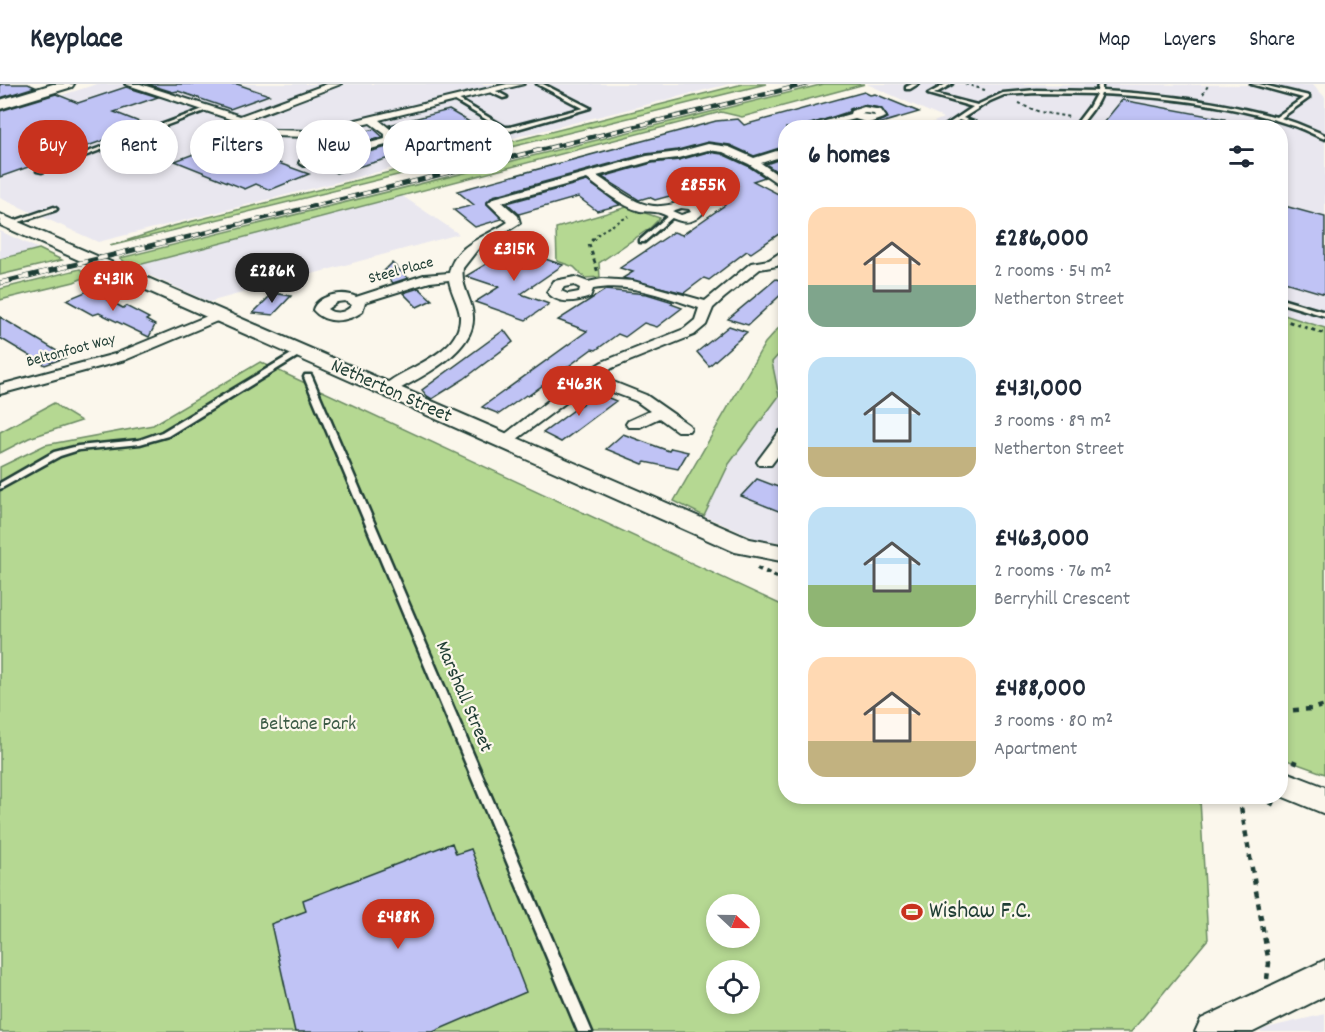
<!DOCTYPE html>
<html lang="en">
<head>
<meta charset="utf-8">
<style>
	:root { --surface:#fff; --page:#f6f6f7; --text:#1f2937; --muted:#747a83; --line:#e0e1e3; --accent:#c8321e }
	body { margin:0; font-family:Dekko,sans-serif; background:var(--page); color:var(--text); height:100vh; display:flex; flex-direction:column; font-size:22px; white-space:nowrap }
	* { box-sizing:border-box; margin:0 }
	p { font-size:20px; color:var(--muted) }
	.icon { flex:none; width:33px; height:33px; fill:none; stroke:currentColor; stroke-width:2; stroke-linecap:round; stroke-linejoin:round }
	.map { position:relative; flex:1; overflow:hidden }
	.drawer { position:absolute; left:778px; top:36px; width:510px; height:684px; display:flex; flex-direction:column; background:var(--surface); border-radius:24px; box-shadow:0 3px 9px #0003 }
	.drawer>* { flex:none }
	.banner { position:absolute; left:18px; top:36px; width:570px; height:54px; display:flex; gap:12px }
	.needle { width:39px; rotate:112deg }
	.tools { position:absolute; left:706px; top:810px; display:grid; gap:12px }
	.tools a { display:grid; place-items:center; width:54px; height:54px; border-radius:50%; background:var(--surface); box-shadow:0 3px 9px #0003; font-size:30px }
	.price { position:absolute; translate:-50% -51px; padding:0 14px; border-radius:21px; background:var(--accent); color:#fff; font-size:20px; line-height:39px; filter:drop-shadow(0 2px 3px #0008) }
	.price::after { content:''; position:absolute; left:50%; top:36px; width:18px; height:14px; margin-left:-9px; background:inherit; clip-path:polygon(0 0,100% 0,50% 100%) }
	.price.active { background:#222; color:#fff }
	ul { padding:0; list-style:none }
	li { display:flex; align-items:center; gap:18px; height:150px; padding:0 30px }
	li span { display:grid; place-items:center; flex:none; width:168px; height:120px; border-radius:18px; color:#555 }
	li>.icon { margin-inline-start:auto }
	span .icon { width:72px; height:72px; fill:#fffc; stroke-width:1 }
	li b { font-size:26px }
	h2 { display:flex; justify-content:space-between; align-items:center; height:72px; padding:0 30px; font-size:26px }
	.chip { padding:0 21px; border-radius:27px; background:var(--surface); box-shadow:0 3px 9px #0003; font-size:21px; line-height:54px }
	.chip.active { background:var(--accent); color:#fff }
	header { display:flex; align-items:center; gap:36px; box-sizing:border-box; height:84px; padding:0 30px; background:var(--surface); border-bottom:2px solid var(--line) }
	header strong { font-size:28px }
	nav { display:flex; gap:33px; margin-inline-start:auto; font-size:21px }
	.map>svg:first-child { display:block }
	.built { fill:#e9e7ef }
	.green { fill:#b5d892; stroke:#6a8a63; stroke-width:1.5; fill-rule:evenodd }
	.building { fill:#c0c3f5; stroke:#1f3d34; stroke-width:1.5 }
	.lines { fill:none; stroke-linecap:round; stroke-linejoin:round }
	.lane-casing { stroke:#1f3d34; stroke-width:5 }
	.street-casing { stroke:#1f3d34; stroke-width:4 }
	.secondary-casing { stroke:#1f3d34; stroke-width:4 }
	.path-far3 { stroke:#1f3d34; stroke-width:2; stroke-dasharray:3 3; stroke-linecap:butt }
	.path-far2 { stroke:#1f3d34; stroke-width:3; stroke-dasharray:4 4; stroke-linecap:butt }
	.path-far1 { stroke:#1f3d34; stroke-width:4; stroke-dasharray:4.5 4.5; stroke-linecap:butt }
	.path { stroke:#1f3d34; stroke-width:4.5; stroke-dasharray:6 6; stroke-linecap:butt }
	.lane { fill:#fbf7ec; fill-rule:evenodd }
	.street { fill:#fbf7ec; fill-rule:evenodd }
	.secondary { fill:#fbf7ec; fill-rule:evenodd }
	.rail-far1-casing { stroke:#1f3d34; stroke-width:4.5 }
	.rail-casing { stroke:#1f3d34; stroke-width:5 }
	.rail-far1 { stroke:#fbf7ec; stroke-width:3; stroke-dasharray:8; stroke-linecap:butt }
	.rail { stroke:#fbf7ec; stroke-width:4; stroke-dasharray:10; stroke-linecap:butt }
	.labels { text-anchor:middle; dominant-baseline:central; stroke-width:4.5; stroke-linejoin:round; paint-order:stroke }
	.far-street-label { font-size:16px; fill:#1f3d34; stroke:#fbf7ec }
	.street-label { font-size:20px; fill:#1f3d34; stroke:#fbf7ec }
	.park-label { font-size:20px; fill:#3d5c47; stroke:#fbf7ec }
	.near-poi-label { font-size:24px; fill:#1f3d34; stroke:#fbf7ec; text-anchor:start }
</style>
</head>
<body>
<header>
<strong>Keyplace</strong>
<nav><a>Map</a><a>Layers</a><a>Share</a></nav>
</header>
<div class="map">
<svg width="1325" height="948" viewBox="0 0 1325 948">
	<rect width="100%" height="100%" fill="#fbf7ec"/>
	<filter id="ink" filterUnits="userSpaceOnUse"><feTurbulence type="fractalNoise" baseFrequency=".0167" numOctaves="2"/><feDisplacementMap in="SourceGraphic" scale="12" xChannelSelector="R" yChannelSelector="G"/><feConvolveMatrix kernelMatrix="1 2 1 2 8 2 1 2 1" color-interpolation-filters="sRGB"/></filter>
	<g filter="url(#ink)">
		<path class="built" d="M97,0h632l-631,158 -98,-44v-83z
			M867,0l446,1 12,12v231l-44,-14v-186l-359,-1 21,-9z
			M401,111l58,39 -250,68 -78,-35z
			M0,147l39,18 -39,10z
			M786,262v197l-29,-4 -53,-23 25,-52 50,-68 -7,-34z
			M1325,930v18h-66l7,-4z"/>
		<path class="green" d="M743,0h23l-656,162 59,-19z
			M824,0h41l-123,33 -21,-5 -590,155 -11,-9z
			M627,123l33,11 -10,10 -51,35 1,14 -15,1 -11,-11 -17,-6 -1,-33z
			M39,165l23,11 -62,15v-16z
			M80,185l8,7 -14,6 -74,18v-11z
			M1281,230l44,14v446l-44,-16z
			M786,236v26l-14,16 7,34 -50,68 -25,52 -30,-15 91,-158z
			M260,278l526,245v189h408l6,4 8,139 -77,93h-1131v-565l45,-22 108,-20zM717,820h33v34h-33zM717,886h33v34h-33z
			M54,319l7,6 20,12 -52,17 -29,15v-21z"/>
		<path class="building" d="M0,0h28l7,3 -35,11z
			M147,0h90l32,11 -39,14 -52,-18 -5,1z
			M126,3l32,10 -44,15 33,13 -147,52v-66l56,-17 22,9z
			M864,8l6,3 5,-1 44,18 -55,16h-32l23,-7 15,4 18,-7 -7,-10 -18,-3 -13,4 -2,3 -49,16h-13v18l-32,10 -24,-11 -22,-3 -30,8 -32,4 -153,42 -7,7 16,16 -27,8 -21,-17 20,-5 -17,-14 259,-70 22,-2 6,6z
			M1122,16l103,19 -1,9h-125z
			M449,26l41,24 -61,13 -93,26 -13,-9 72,-19 2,-9 10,3 -18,-14z
			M374,45l9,8 -71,19 -12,-9z
			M223,59l86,31 -39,16 -14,-6 -11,5 -70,-28z
			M708,68l14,2 26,12 17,11 -12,4 33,17v31l-35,24 -4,-2 -38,29 -5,-2 -20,15 -61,-15 10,-6 -13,-4 54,-36 8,3 43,-30 -26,-17 -44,12 -6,-3 -10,3 -37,-23 50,-14 27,-3z
			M786,73v14l-7,2 -13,-9z
			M587,97l33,24 -23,6 -19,-14 -59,17 -12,-11z
			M1281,121l44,12v77l-44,-13z
			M513,164l50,17 -42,29 28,10 -23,16 -51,-18 24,-15 -33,-11z
			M392,179l16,15 -15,5 -10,-11z
			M776,195l10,3v8l-38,35 -20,-6z
			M419,204l13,12 -15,7 -14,-14z
			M90,206l33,18 3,-2 23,12 -3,2 9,5 -6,12 -50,-24 -6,2 -27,-15z
			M605,206l42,4 26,8 -2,2 11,4 -25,19 -13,-4 -19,14 -7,-3 -22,16 -4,-1 -64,47 -2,-1 -27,19 -17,-7 105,-76 -29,-11z
			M273,209l18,3 -18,19 -20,-2z
			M0,233l67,40 -22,8 -45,-27z
			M729,242l18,6 -38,34 -12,-14z
			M504,246l9,12 -49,37 -32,20 -5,-3 -5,-6z
			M597,309l19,8 -55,41 -18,-9z
			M623,350l46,17 2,-3 17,4 -10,17 -33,-7 -2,2 -37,-15z
			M757,395l29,11v24l-45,-18z
			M452,759l4,11 15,-5 55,143 -93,40h-138l-24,-108 35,-13 -3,-11z"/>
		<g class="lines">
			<defs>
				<path id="lane" d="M537,0h6l47,24 -80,23 -8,-2 -50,-30 4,-1 49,29h5l73,-19z
					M912,0h6l-8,5h-4v-2z
					M946,0h6l-18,10 43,11 26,-12 33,-3 61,1 1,-7h4v7c58,3 118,10 174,26l27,-19 -52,-14h8l50,12v2l-28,20 15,5 29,12v4c-12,-4 -22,-11 -34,-14 -61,-21 -127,-28 -190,-31 -5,13 -14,23 -23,34h-5l16,-21 7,-13 -60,-1 -32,2 -14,6 -27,17 27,10h-9l-22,-8 -11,8h-6l31,-21 -45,-13z
					M490,6h4l13,7 -4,1 -13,-6z
					M206,24l4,1 -168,63 -5,-1z
					M54,123l3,2 -1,1 -43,14 -5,-1z
					M669,131l5,1 -30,26h-4v-2z
					M1281,215l44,13v4l-44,-13z
					M298,266h3l4,2 -137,84 -28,8 -61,6 -19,6 -60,33v-6l54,-31 24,-6 61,-6 23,-8z
					M305,291h6l1,2 280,655h-14l-274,-655z"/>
				<path id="street" d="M125,0h15l100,32 87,-32h14l-92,35 25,11 36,1 197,-47h17l-145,36 16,13 -1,10 -90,23 -5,-3 1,-2 85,-22v-5l-15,-11 -60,14 -38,-1 -36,-15z
					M864,23l17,3 5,7 -17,6 -14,-4 -34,9h-20l49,-14 1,-3zM865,29l9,1 1,2 -14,-2z
					M708,60l21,3 25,11 32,-10v7l-25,8 25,18v8l-37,-25 -26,-12 -15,-2 -30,8 -26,3 -55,15c19,12 40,32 64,30 18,-1 16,-7 37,-1l5,8c-16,17 -28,5 -43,0 -6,-2 -14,-1 -20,-2 -19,-5 -37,-21 -53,-32l-85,23 16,14 2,7 -43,27 -14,18c-3,19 10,32 10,49 2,35 -55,62 -81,76l-5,1 -7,-4c17,-22 82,-33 80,-74 -1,-12 -9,-23 -11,-36l-19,2 -65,20 -3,10c-15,10 -36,13 -49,-2 4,-15 31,-20 43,-13l68,-22 25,-2c5,-29 39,-37 59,-51l-20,-19 6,-5 153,-42 31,-4zM681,124l8,1 2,3 -10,3 -9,-4zM345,217l7,4c-6,8 -17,10 -25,4l10,-7z
					M786,165v10l-9,7 -17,3 -36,29 -11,10 -7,17 -12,10 -82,33 -11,9 45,18 43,30 2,3 -2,3h-12l-18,-13 -19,9h-12l-2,-3 2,-3 22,-10 -14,-10 -45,-17 -82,61 -6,2 -8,-5 88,-68 19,-12 82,-33 11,-9 4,-12c-34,-11 -69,-26 -106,-19l-3,8c-15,5 -32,8 -43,-5l7,-11 21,-4 13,5 14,-3 31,2 72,20 46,-38 18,-3zM574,201l6,3 -1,4 -11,2 -7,-3 3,-4z
					M217,228l7,4 -2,3 -97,41 -125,34v-9l115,-31z
					M786,345v16l-15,20h-12l-2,-3 2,-3 21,-28z"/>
				<path id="secondary" d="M53,0h21l-2,3 -72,22v-9z
					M0,130l750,325 36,7v16l-51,-10 -735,-327z
					M1281,686l44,17v27l-44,-18z
					M1325,876v36l-72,36h-58l6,-13z"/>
			</defs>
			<use href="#lane" class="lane-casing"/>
			<use href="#street" class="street-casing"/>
			<use href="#secondary" class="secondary-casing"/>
			<path class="path-far3" d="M965,0l20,6
				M1203,10l6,-10
				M1019,20l21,8 30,5
				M593,156l7,-8 29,-16"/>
			<path class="path-far2" d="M594,154l-5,6 9,29
				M1281,235l44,15"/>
			<path class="path-far1" d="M757,484l29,13"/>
			<path class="path" d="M1281,627l31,-2 13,-4
				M1281,673l18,7
				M1239,712l30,167 -2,16
				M1258,712l17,9"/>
			<use href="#lane" class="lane"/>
			<use href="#street" class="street"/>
			<use href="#secondary" class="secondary"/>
			<defs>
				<path id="rail-far1" d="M176,156l631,-156"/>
				<path id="rail" d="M0,199l182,-45"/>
			</defs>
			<use href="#rail-far1" class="rail-far1-casing"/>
			<use href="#rail" class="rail-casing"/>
			<use href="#rail-far1" class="rail-far1"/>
			<use href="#rail" class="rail"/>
		</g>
	</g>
	<defs>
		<symbol id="stadium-bare" viewBox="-9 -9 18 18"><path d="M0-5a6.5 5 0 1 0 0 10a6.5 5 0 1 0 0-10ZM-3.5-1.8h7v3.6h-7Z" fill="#c8321e" stroke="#fbf7ec" stroke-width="2.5" paint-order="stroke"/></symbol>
	</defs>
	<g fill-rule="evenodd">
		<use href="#stadium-bare" x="897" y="813" width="30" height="30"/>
	</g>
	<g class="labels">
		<g class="far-street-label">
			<text transform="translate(401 187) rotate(-15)">Steel Place</text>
			<text transform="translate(71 267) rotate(-15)">Beltonfoot Way</text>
		</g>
		<g class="street-label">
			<text transform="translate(391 308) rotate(24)">Netherton Street</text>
			<text transform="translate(463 613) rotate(67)">Marshall Street</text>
		</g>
		<g class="park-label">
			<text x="308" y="641">Beltane Park</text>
		</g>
		<g class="near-poi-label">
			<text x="929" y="828">Wishaw F.C.</text>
		</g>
	</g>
</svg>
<div class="tools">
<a><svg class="needle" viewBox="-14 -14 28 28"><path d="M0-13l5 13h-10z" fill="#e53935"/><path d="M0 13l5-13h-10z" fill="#747a83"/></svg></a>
<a><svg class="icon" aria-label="locate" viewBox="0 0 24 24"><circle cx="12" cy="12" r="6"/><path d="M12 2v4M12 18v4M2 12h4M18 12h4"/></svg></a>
</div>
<b class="price" style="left:703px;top:134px">£855K</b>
<b class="price" style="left:514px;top:198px">£315K</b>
<b class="price active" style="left:272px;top:220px">£286K</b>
<b class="price" style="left:113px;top:228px">£431K</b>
<b class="price" style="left:579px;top:333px">£463K</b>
<b class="price" style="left:398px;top:866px">£488K</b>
<div class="banner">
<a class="chip active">Buy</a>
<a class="chip">Rent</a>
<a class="chip">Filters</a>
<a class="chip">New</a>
<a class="chip">Apartment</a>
</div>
<section class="drawer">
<h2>6 homes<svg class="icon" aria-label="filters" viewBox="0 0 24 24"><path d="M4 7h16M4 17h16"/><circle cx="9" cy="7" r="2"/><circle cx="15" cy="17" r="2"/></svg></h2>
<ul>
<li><span style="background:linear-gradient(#ffd9b3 65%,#7fa58c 0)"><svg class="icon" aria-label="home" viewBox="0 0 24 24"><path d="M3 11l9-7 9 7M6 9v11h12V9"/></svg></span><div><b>£286,000</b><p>2 rooms · 54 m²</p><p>Netherton Street</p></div></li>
<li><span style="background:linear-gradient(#bfe0f5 75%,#c2b280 0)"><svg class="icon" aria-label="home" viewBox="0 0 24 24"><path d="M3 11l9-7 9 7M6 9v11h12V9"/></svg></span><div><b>£431,000</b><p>3 rooms · 89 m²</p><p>Netherton Street</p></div></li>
<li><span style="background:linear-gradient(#bfe0f5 65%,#8fb573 0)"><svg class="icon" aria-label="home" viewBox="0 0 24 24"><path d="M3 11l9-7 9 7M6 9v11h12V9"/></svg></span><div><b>£463,000</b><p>2 rooms · 76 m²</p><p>Berryhill Crescent</p></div></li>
<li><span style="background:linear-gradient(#ffd9b3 70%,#c2b280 0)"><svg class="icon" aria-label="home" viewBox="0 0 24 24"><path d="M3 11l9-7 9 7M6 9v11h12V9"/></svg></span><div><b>£488,000</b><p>3 rooms · 80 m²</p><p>Apartment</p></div></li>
</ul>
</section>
</div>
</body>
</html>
